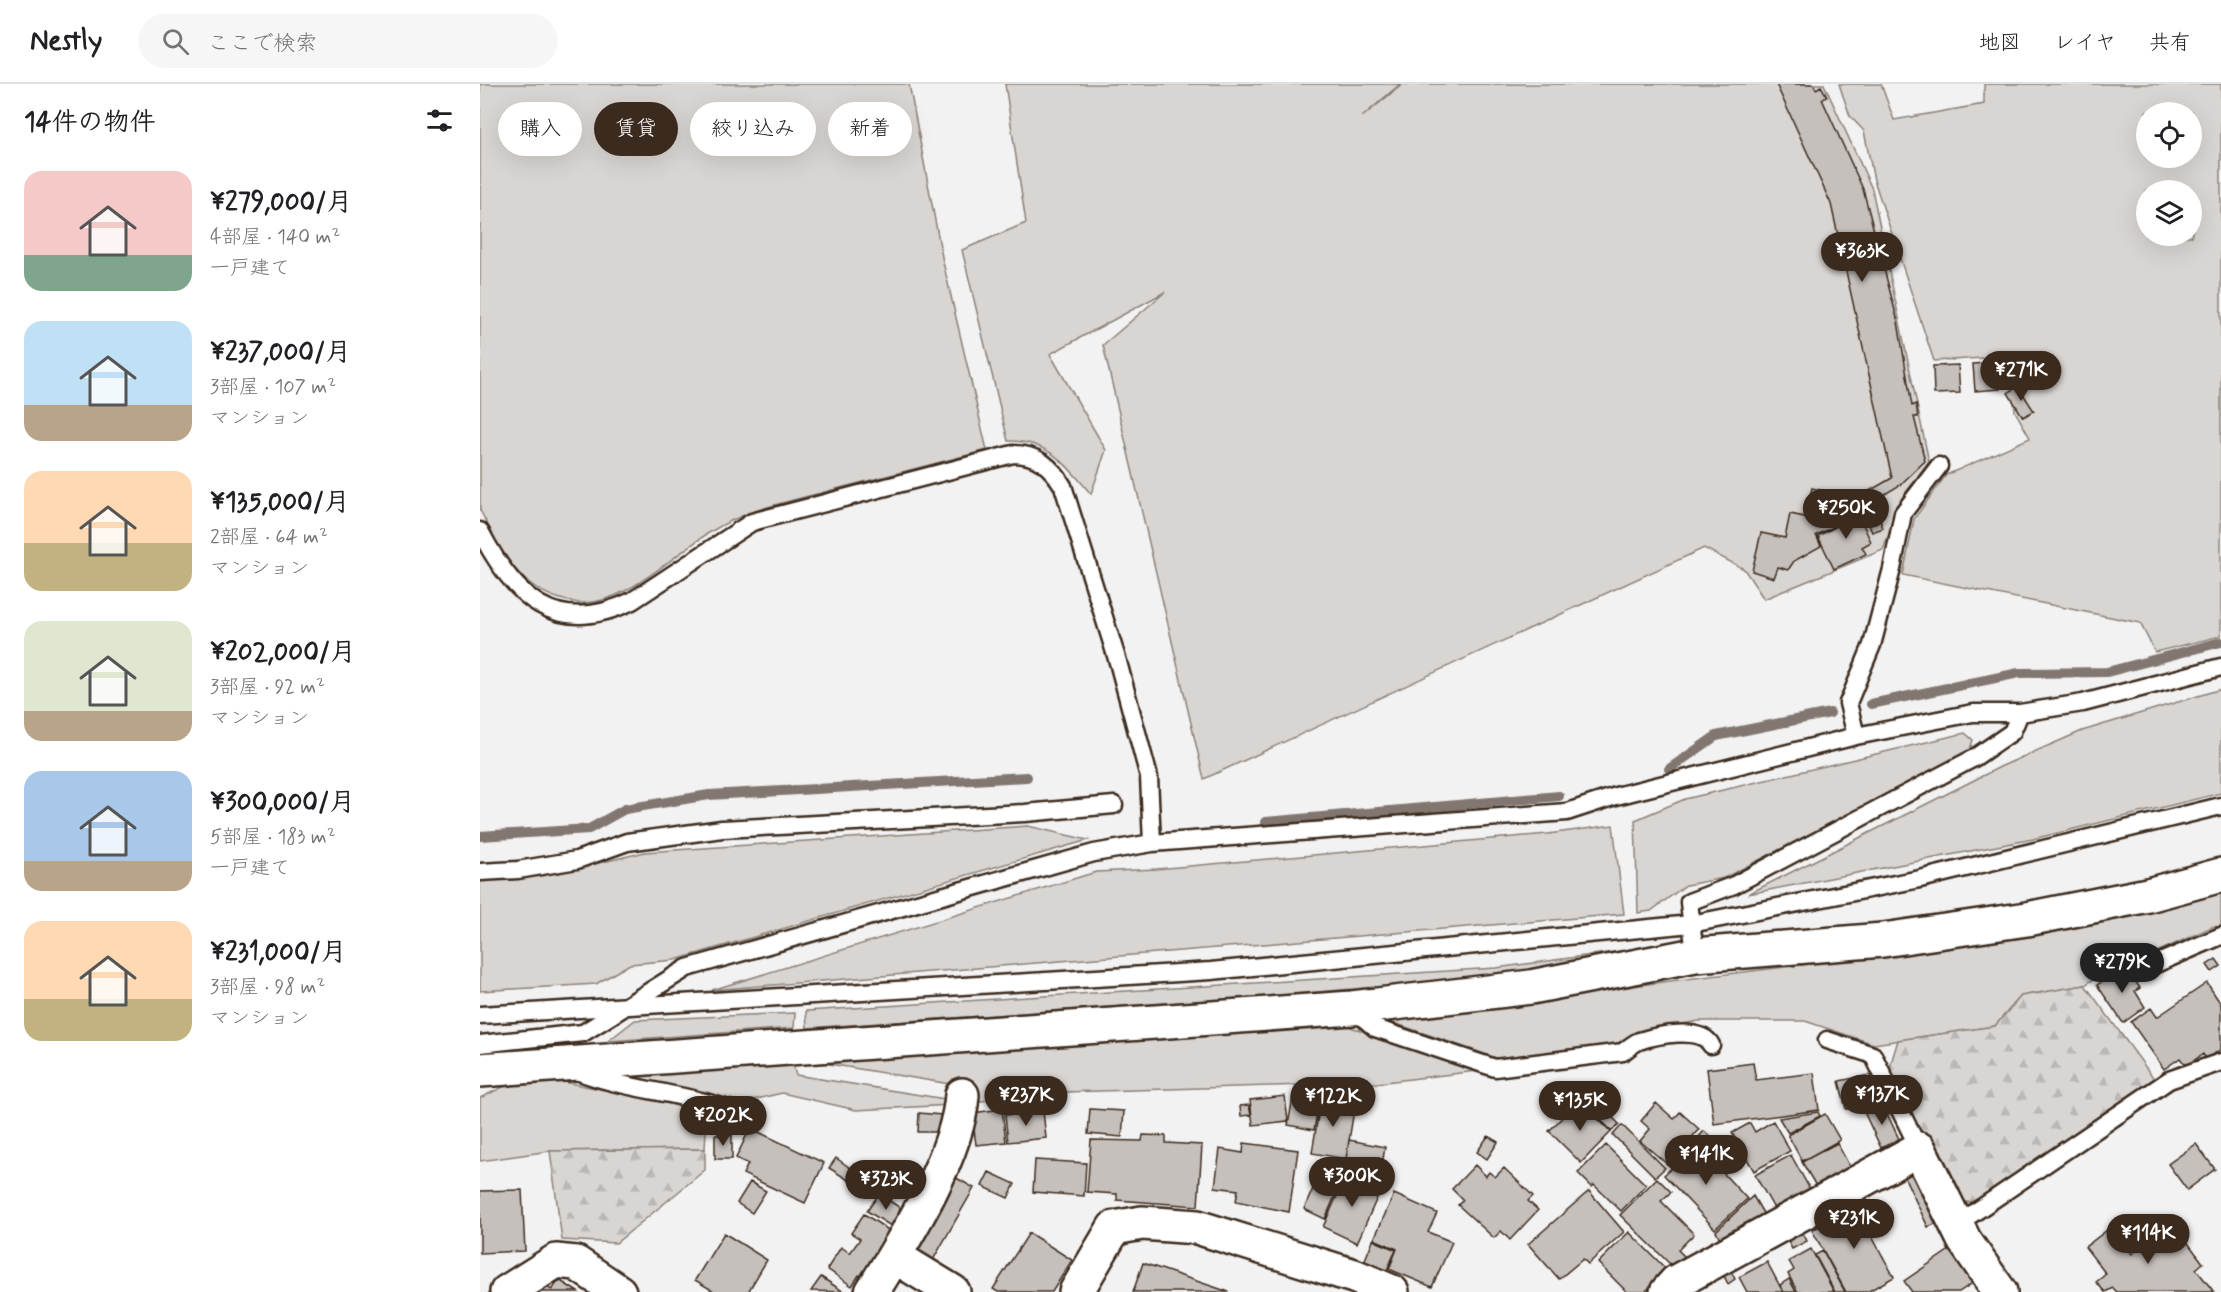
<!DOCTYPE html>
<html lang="ja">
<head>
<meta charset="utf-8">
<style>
	:root { --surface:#fff; --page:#f6f6f6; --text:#202124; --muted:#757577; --line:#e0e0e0; --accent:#3b2a1e }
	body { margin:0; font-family:Mynerve,"Klee One",sans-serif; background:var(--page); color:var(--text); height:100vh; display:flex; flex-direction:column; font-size:22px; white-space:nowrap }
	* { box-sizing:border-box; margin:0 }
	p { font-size:20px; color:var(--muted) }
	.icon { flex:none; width:33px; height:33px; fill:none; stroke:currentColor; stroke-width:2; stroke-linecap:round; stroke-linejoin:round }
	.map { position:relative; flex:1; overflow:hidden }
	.drawer { display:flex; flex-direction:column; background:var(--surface); width:480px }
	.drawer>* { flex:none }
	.banner { position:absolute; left:18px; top:18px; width:570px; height:54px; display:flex; gap:12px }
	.buttons { position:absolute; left:1656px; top:18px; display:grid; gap:12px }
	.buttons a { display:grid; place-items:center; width:66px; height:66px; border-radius:50%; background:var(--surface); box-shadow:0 6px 24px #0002; font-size:30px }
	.price { position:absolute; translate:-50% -51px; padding:0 14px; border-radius:21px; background:var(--accent); color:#fff; font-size:20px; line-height:39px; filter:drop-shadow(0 2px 3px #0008) }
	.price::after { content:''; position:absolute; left:50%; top:36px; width:18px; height:14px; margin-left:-9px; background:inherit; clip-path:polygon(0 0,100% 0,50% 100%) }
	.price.selected { background:#222; color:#fff }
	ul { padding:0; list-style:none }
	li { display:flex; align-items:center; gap:18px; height:150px; padding:0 24px }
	li span { display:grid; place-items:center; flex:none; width:168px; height:120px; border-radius:18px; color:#555 }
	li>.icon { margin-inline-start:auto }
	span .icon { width:72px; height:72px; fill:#fffc; stroke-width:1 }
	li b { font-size:26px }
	h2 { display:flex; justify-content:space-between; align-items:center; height:72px; padding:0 24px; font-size:26px }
	.tag { padding:0 21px; border-radius:27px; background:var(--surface); box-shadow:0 6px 24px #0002; font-size:21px; line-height:54px }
	.tag.selected { background:var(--accent); color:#fff }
	header { display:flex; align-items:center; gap:36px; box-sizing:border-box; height:84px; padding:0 30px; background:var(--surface); border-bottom:2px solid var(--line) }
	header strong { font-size:28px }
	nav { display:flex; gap:33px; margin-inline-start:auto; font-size:21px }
	.search { width:420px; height:54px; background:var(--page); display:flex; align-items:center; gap:15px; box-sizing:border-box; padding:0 21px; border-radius:33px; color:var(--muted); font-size:22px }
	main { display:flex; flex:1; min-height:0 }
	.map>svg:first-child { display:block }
	.green { fill:#d8d5d2; stroke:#8a8078; stroke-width:1.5; fill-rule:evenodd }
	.forest { fill:url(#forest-firs); stroke:#8a8078; stroke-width:1.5 }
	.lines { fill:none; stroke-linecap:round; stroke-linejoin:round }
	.stream { stroke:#827770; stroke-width:10 }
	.building { fill:#c6c0bd; stroke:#3b2a1e; stroke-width:1.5 }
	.lane-casing { stroke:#3b2a1e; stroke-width:21 }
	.street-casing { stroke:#3b2a1e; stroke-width:38 }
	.secondary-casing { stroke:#3b2a1e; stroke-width:38 }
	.lane { stroke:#fff; stroke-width:16 }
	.street { stroke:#fff; stroke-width:33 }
	.secondary { stroke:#fff; stroke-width:33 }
</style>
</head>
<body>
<header>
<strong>Nestly</strong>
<div class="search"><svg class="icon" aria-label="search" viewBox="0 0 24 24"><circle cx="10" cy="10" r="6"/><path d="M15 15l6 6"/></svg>ここで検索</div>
<nav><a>地図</a><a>レイヤ</a><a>共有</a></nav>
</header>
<main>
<section class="drawer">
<h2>14件の物件<svg class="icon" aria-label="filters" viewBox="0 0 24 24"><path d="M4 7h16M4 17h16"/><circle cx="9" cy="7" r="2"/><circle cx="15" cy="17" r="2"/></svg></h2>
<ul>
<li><span style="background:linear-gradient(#f6c9c9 70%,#7fa58c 0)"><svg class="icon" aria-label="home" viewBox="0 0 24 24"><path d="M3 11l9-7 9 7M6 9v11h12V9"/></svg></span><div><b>¥279,000/月</b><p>4部屋 · 140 m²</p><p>一戸建て</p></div></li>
<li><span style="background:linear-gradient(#bfe0f5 70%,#b9a48a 0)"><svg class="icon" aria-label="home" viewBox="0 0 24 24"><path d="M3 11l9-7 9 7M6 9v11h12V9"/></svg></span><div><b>¥237,000/月</b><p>3部屋 · 107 m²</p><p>マンション</p></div></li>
<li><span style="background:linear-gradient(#ffd9b3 60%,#c2b280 0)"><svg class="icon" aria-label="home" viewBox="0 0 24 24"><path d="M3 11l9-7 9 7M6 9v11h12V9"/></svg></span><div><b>¥135,000/月</b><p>2部屋 · 64 m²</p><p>マンション</p></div></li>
<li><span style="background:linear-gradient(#dfe7d0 75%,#b9a48a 0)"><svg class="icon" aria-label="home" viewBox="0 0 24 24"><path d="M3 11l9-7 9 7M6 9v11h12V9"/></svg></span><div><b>¥202,000/月</b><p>3部屋 · 92 m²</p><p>マンション</p></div></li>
<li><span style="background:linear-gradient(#a9c7e8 75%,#b9a48a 0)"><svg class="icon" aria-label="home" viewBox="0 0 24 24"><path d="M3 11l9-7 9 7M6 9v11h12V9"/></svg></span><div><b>¥300,000/月</b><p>5部屋 · 183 m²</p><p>一戸建て</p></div></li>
<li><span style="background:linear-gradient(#ffd9b3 65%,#c2b280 0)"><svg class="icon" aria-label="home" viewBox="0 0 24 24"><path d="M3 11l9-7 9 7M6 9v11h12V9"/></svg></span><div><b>¥231,000/月</b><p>3部屋 · 98 m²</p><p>マンション</p></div></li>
</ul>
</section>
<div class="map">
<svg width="1741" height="1208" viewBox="0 0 1741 1208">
	<defs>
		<pattern id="forest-firs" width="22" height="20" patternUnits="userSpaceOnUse" patternTransform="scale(1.5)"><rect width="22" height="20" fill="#d8d5d2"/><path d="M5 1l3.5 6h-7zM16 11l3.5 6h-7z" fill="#bab7b4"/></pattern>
	</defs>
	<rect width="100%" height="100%" fill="#f3f2f2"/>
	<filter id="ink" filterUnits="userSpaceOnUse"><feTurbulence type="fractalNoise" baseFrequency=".0167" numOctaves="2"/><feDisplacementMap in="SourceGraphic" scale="12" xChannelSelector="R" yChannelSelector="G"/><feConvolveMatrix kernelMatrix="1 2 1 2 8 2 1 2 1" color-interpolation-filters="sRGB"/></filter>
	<g filter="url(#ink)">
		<path class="green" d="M0,0h429l34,178 44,188c-51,13 -103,27 -155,40 -41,11 -83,18 -120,41 -38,22 -91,80 -139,71 -53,-9 -71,-49 -93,-92z
			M525,0h395l-38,33 41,-33h421l48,105 57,273 -26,34 -20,54 -119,49 -20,-30 -40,-21 -500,231 -101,-434 62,-53 -115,62 56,96 -15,44c-24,-29 -43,-54 -83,-53l-46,-191 64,-27z
			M1359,0h42l13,36 90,-16v-20h237v552l-66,16 -15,-29 -237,-48 11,-56 32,-44 84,-37 -15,-27 -2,-20 -15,-25 -15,-8 -49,3 -60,-181 -10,-49 -14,-15zM1666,28h46v46h-46zM1666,106h46v46h-46z
			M1741,605v104l-188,46 -285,55 254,-128 80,-35z
			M1485,649l8,7 -4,12 -245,126 -38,7 -35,26 -13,2 -3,-93 50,-21z
			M1133,741l11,89 -912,76 384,-118 60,-3 392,-35z
			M548,742l60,14 -413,120 -45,4 -34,20 -116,7v-113l77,-5 88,-21z
			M1741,807v37l-7,-2 -66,30 -16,-3 -47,32 -64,11 -26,30 -121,18 -69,-23h-106l-62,11 -15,13 -114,17 -120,-41 274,-39 204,-25z
			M1141,867l-1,4 -122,21 -213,19 -478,33 -1,-17 690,-43z
			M315,929l-1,15 -186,13 27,-21z
			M862,940l135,47 -100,12 -312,9 -93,10 -4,-15 -145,-24z
			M312,979l4,12 149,24 6,6 -95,5 -74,-17 -38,9 -131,-27z
			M74,996l153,30 -2,39 -155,2 -70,10v-63l27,-13z"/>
		<path class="forest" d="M1605,901l70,95 -180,121 -19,3 -67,-134 9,-30 97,-14 26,-30z
			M225,1065v21l-89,73 -54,-3 -12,-89z"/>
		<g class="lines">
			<path class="stream" d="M1391,620l148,-31 88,-1 114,-30
				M1189,685l47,-33 114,-23
				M786,738l293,-26
				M0,752l109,-7 36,-20 84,-14 318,-18"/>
		</g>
		<path class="building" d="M1296,0h37l3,5 5,-3 6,10 -5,3 41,90 35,133 14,84 4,-2 2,13h-4l11,44 -25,24 -38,23 -5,-10 35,-20 -61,-274z
			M1518,278l2,27 -25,2 -2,-27z
			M1478,281l2,28 -26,1 -1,-28z
			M1530,282l9,15 -10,6 -9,-15z
			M1538,302l16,25 -11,6 -15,-24z
			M1332,404l37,9 -4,15 -7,2 2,10 -24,11 5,11 -27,15 -6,9 -10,-3 -4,11 -22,-7 9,-38 24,5 5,-24 15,3z
			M1376,425l15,33 -9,5 4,7 -32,15 -16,-33 25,-13 -3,-7z
			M1396,426l7,18 -11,4 -8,-18z
			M1736,875l5,7 -9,6 -5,-7z
			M1645,882l15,22 -5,3 10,16 -22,16 -26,-38z
			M1727,899l14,21v45l-15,10 -3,-5 -17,12 -6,-8 -16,11 -33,-47 20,-14 6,9z
			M1273,979l3,17 58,-7 5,37 -105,14 -7,-55z
			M1390,991l6,28 -30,6 -7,-28z
			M1110,1010l29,30 -7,7 -30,-29z
			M805,1012l3,25 -35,4 -3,-25z
			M813,1013l26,4 -5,29 -26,-5z
			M841,1014l34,6 -9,55 -34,-6z
			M1099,1016l32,32 -30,31 -32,-32z
			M1176,1019l18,16 6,-7 19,17 -31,36 -28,-24 10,-12 -9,-8z
			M1402,1019l17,36 -18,9 -17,-36z
			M769,1021l2,10 -10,1 -1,-10z
			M522,1025l4,33 -30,3 -4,-32z
			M610,1025l34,2 -2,26 -34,-3z
			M563,1027l3,27 -38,4 -3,-27z
			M1338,1028l2,4 -32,17 -9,-15z
			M439,1029l23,2 -1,17h-23z
			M1345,1030l15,26 -38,21 -14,-26z
			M1293,1037l17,30 -36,20 -22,-38 18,-10 5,9z
			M1142,1041l43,43 -10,9 -42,-42z
			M270,1044l74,35 -19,40 -62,-29 5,-10 -12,-6z
			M1224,1047l5,4 -6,7 -5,-4z
			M235,1051h17v24h-17z
			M663,1051l23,1v7l36,2 -4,61 -81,-6v-6l-30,-2 4,-52 51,1z
			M1008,1052l10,6 -11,17 -10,-7z
			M869,1056l36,7 -3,18 -36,-6z
			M764,1059l54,7 -9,62 -53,-11 2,-11 -23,-3 5,-38 23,4z
			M1357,1059l13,24 -34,19 -14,-24z
			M1716,1060l19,25 -28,21 -19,-26z
			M1126,1061l40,40 -25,26 -27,-26 -2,2 -14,-14z
			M1216,1061l15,16 6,-6 13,13 -6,6 23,25 -32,30 -51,-54z
			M1311,1071l21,38 -36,19 -21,-37z
			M356,1074l20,14 -6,9 -21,-13z
			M555,1076l51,3 -2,33 -51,-4z
			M995,1081l11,11 3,-4 6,5 9,-9 29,28 -5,5 10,9 -28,30 -9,-9 -7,7 -36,-33 5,-5 -11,-11z
			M1437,1086l25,51 -14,6 -24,-51z
			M841,1087l21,9 -17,39 -21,-10z
			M509,1088l26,12 -7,14 -26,-12z
			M867,1090l34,15 -24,54 -34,-16z
			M473,1092l21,12 -41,72 -21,-12z
			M1177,1094l14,14 -10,9 33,33 -16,16 7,7 -11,11 -54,-53z
			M270,1098l16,9 -14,22 -15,-10z
			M42,1106l3,61 -45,2v-62z
			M1109,1107l35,41 -36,32 -5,-5 -24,20 -31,-35z
			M399,1110l26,17 -11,17 -27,-17z
			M914,1110l43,19 -9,19 24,10 -20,45 -43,-18 8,-20 -23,-10z
			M1273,1112l14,24 -44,24 -7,-13z
			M1388,1117l12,24 -11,6 25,46 -27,15h-21l-34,-62z
			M384,1130l29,19 -30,45 -4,-3 -7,11 -25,-17 14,-22 9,6 10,-14 -9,-6z
			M1320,1143l7,14 -15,8 -7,-14z
			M1631,1143l21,27 31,-25 14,16 8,-6 18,24 -7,6 18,23h-97l-4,-4 -8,4 -9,-10 10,-8 -21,-27z
			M1149,1148l38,38 -22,22h-18l-29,-29z
			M244,1149l43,27 -19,32h-33l-20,-12z
			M549,1149l43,27 -20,32h-54l-5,-3z
			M893,1156l23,10 -10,22 -22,-10z
			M1331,1165l23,43h-36l-10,-18 6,-4 -5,-9z
			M1471,1165l23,33 -15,10h-47l-8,-11z
			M1343,1167l22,41h-10l-20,-37z
			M1287,1178l16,30h-36l-8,-15z
			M663,1179l86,29h-96z
			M1249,1183l6,12 -7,5 -7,-14z
			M341,1193l23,15 -33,-1z
			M1309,1195l7,13h-12l-4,-7z
			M79,1196l19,12h-38l4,-7 8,5z"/>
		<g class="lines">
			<defs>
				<path id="lane" d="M0,447c34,66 75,107 152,70l120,-79 261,-68c24,0 38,12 50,32l55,176 31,115 3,66
					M1540,629l63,-10 138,-36
					M0,788l38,-2 59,-10 50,-18 95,-13 303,-16 89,-8
					M1215,871l-6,-53 45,-17 240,-127 38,-26 8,-19h-47l-117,23 -8,-33 24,-58 20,-76 11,-56 36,-47
					M1671,882l70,-30
					M872,924l23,20 120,40 128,-16c5,-4 11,-9 16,-11 18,-6 62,-15 72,4
					M0,931l731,-44 480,-47 229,-45 301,-73
					M1347,956l46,15 46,94
					M0,960l103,-11 104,-65 407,-115 58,-10 415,-31 49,-16 240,-60
					M94,986c56,22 117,22 172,46
					M1476,1141l213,-145 52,-18"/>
				<path id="street" d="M414,1172l59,36
					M27,1208l49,-31 20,2 43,29
					M392,1208c32,-52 86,-136 90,-197
					M596,1208l38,-64 28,-5 55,4 157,49 38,16
					M1187,1208l9,-10 243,-133 45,91 36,52"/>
				<path id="secondary" d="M0,986l872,-62 179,-21 164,-32 188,-15 144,-21 121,-24 73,-20"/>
			</defs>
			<use href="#lane" class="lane-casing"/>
			<use href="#street" class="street-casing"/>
			<use href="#secondary" class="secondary-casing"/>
			<use href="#lane" class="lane"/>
			<use href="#street" class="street"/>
			<use href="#secondary" class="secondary"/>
		</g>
	</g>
</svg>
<div class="buttons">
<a><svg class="icon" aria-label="locate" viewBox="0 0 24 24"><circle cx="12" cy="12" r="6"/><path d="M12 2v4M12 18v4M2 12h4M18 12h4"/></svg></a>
<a><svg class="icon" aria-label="layers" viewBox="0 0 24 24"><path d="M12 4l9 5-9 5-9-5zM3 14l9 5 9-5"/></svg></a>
</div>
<b class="price" style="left:1382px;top:199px">¥363K</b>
<b class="price" style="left:1541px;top:318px">¥271K</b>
<b class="price" style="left:1366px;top:456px">¥250K</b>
<b class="price selected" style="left:1642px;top:910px">¥279K</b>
<b class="price" style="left:1402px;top:1042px">¥137K</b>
<b class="price" style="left:546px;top:1043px">¥237K</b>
<b class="price" style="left:853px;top:1044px">¥122K</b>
<b class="price" style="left:1100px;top:1048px">¥135K</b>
<b class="price" style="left:243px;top:1063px">¥202K</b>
<b class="price" style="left:1226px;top:1102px">¥141K</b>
<b class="price" style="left:872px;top:1124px">¥300K</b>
<b class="price" style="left:406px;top:1127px">¥323K</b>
<b class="price" style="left:1374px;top:1166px">¥231K</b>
<b class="price" style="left:1668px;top:1181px">¥114K</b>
<div class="banner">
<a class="tag">購入</a>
<a class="tag selected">賃貸</a>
<a class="tag">絞り込み</a>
<a class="tag">新着</a>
</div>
</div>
</main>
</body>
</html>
